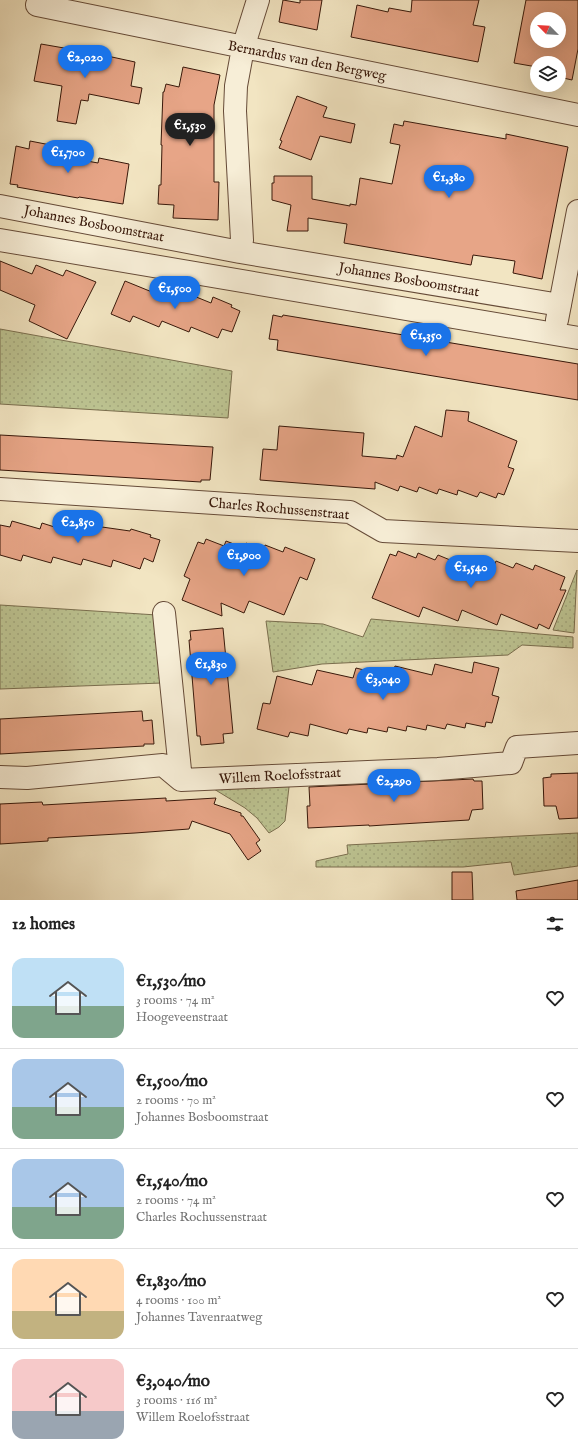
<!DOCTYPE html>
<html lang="en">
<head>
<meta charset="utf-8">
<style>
	:root { --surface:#fff; --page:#f2f2f2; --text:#222; --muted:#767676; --line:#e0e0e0; --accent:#1a73e8 }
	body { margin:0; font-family:"IM FELL English",serif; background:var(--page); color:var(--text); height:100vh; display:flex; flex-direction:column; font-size:15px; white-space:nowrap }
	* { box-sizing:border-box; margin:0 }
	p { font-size:13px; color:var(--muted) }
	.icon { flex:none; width:22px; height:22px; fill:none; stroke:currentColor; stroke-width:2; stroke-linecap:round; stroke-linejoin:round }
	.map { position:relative; height:900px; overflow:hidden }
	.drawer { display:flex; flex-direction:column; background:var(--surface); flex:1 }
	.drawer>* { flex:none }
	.needle { width:26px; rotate:294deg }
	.buttons { position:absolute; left:530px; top:12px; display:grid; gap:8px }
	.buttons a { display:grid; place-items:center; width:36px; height:36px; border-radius:50%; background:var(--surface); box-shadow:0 4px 16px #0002; font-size:20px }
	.price { position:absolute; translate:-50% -34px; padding:0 9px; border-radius:14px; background:var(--accent); color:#fff; font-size:13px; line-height:26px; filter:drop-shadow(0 1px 2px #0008) }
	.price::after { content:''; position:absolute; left:50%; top:24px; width:12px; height:9px; margin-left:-6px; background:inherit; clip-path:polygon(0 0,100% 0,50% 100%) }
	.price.active { background:#222; color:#fff }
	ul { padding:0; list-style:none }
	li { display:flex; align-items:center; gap:12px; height:100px; padding:0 12px }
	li+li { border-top:1px solid var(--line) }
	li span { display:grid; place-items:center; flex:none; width:112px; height:80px; border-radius:12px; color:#555 }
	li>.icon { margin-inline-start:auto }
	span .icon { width:48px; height:48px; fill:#fffc; stroke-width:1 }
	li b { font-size:17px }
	h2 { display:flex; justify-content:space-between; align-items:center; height:48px; padding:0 12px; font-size:17px }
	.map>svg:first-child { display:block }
	.grass { fill:url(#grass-dots); stroke:#7a6e4e }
	.building { fill:#e7a587; stroke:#38180a; fill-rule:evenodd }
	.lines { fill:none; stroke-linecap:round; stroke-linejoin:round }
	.street-casing { stroke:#664b38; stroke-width:24 }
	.street { stroke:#f7eed7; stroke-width:22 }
	.labels { text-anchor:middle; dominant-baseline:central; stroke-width:4; stroke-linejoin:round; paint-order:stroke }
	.street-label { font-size:14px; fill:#38180a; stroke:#f7eed7 }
</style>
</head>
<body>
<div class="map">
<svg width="578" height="900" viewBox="0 0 578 900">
	<defs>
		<pattern id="grass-dots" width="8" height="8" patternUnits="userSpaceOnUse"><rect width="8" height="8" fill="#bdc492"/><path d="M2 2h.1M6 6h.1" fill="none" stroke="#a3a87d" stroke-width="1.8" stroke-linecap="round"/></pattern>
	</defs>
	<rect width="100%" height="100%" fill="#f2e5c2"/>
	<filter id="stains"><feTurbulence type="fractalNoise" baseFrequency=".005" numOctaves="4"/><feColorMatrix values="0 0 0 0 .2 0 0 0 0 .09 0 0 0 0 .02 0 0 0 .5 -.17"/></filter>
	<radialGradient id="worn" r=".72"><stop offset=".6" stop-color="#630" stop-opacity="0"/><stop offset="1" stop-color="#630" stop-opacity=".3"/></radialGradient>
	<path class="grass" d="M0,329l232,42 -4,47 -228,-14z
		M577,570l-3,63 -21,-3z
		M0,605l157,10 5,68 -162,6z
		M371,619l202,18v11l-51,-3 -14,10 -186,9 -49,8 -7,-51 57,3 40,13z
		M286,782l3,5 -4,34 -6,6 -10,6 -12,-15 -12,-10 -36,-22z
		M578,833v33l-64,9 -3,-13 -48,5h-147v-6l32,-7 -1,-9z"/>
	<path class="building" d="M283,0l17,3v-3h22l-5,30 -38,-8z
		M412,0h67l-6,25 12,2 -7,35 -127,-25 6,-32 31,7 1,-4 22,4z
		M526,0h52v49l-6,31 -13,-3v-14h-22v4l-23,-4zM537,19h22v22h-22z
		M41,44l23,4 -1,6 33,7 1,-6 1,-1 37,8 -4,24 11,2 -3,16 -50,-10 -1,7 -7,-1 -5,24 -19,-3 5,-35 -28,-5z
		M183,67l37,8 -6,30v77h5l-1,38 -45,-2 1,-13 -16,-1 1,-19h2l1,-40h-1l2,-53h1l2,-8 13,3z
		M297,96l30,11 -4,10 32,7 -4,19 -31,-7 -9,24 -32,-12 3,-7 -2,-1z
		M404,121l102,18v-5l62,13 -26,132 -29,-6 2,-12 -42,-6 -2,10 -127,-22 3,-19 -39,-6v13h-21l4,-26 -19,-5v-17h2v-7h38v23l38,7v-2l6,1 4,-27 32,6 8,-39 -10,-2 4,-19 9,2z
		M30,141l36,7 -1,9 33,6 1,-5 30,6 -6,40 -44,-7 -1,1 -61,-11 1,-2 -8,-1 6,-38 13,3z
		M0,261l32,13 4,-9 27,11 3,-6 30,12 -29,57 -38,-18 6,-16 -35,-15z
		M125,281l27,11 2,-6 27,11 3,-5 27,11 2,-6 19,8 -1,2 9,4 -8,21 -10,-3 -4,9 -27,-11 -2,5 -27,-11 -3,6 -26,-11 -3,6 -19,-8z
		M273,315l9,2 1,-2 295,49v36l-301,-50 1,-10 -9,-1z
		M446,410l23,2 -1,9 49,20 -9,26 6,2 -10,26 -6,-2 -2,5 -16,-6 -3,5 -19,-7 -1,5 -18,-6 -2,5 -18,-7 -2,5 -17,-6 -2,5 -23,-9v7l-115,-9 3,-31 14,1 2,-24 85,7 -2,23 34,3 1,-4 6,2 12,-31 27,11z
		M0,435l213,12 -3,33h-9v2l-201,-12z
		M12,521l28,8 2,-6 25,8 3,-5 18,-3 14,4 28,4 1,-2 20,6 -1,2 10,3 -7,22 -9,-4 -4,11 -27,-9 -2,7 -28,-8 -2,6 -28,-8 -2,6 -28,-8 -2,6 -21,-6v-30l10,2z
		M206,539l18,7 2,-5 18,7 2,-5 17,8 2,-6 18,7 2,-5 30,12 -8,21 -7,-3 -16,38 -35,-14 -5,12 -23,-10 1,13 -40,-16 8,-21 -6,-3 14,-34 6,2z
		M398,551l18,7 2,-5 17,7 3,-5 17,7 2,-5 17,7 2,-5 18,7 2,-5 17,7 3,-5 17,7 2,-5 30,12 -5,13h6l-17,39 -10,-5 -2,5 -36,-15 -4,11 -35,-15 -4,11 -35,-14 -4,10 -47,-19 18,-44 6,2z
		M223,628l10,105 -10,1 1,9 -23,2 -1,-9h-3l-8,-96h2l-1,-9z
		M474,662l25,6 -7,27 7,2 -7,26 -6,-1 -1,5 -19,-4 -1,5 -18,-4 -2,5 -18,-4 -1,5 -19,-4 -1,5 -18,-4 -1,5 -19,-4 -1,5 -18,-4 -2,5 -37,-10 -2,12 -18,-4 -2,5 -31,-8 6,-26 7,1 7,-28 35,9 5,-15 36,8 3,-10 36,9 3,-11 37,9 3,-11 37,9z
		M142,711l1,10 9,-1 2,24h-10v2l-144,8v-35z
		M578,773v45l-19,1 -3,-13h-12l-1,-28 8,-1v-3z
		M473,779l1,2h8l1,28 -11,1 -3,10 -85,5 -15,1v-1l-61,3 -1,-22h3l-1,-19z
		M166,798v3l50,-3 -2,6 27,9v3h2l17,24 -4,3 5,8 -13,9 -18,-26 -38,-13 -3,8 -54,4 -87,5v3l-48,3v-40l42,-2 1,3z
		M452,872h20l1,28h-21z
		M578,880v20h-61l-1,-9z"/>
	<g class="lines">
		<defs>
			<path id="street" d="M37,5l541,110
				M0,206l240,46 320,53
				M0,240l578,98
				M240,252l2,-12 -7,-129 1,-25 7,-38 15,-48
				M557,320l21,-109
				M0,489l350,23 33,19 195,10
				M164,613l17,167
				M0,777l27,1 136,-13 18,15 257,-11 73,-6 6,-16 61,-4"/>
		</defs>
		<use href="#street" class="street-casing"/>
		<use href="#street" class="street"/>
	</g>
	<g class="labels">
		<g class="street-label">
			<text transform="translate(307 61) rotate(11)">Bernardus van den Bergweg</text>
			<text transform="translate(94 224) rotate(11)">Johannes Bosboomstraat</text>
			<text transform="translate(409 280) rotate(10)">Johannes Bosboomstraat</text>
			<text transform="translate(279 509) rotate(5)">Charles Rochussenstraat</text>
			<text transform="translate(280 776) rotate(-3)">Willem Roelofsstraat</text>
		</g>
	</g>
	<rect width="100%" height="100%" filter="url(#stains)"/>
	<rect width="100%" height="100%" fill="url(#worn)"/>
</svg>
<div class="buttons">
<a><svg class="needle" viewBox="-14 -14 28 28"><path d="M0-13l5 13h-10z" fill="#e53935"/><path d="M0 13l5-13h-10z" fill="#767676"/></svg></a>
<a><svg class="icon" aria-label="layers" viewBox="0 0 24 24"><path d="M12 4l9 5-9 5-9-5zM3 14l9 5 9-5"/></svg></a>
</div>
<b class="price" style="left:85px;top:79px">€2,020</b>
<b class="price active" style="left:190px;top:147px">€1,530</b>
<b class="price" style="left:68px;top:174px">€1,700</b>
<b class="price" style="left:449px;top:199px">€1,380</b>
<b class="price" style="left:175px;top:310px">€1,500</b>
<b class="price" style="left:426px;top:357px">€1,350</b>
<b class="price" style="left:78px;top:544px">€2,850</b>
<b class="price" style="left:244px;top:577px">€1,900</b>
<b class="price" style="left:471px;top:589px">€1,540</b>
<b class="price" style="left:211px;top:686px">€1,830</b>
<b class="price" style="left:383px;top:701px">€3,040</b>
<b class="price" style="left:394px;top:803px">€2,290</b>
</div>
<section class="drawer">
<h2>12 homes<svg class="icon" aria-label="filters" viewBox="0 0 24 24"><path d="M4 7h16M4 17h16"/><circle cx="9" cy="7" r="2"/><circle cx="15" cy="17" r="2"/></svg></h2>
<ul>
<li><span style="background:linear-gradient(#bfe0f5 60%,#7fa58c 0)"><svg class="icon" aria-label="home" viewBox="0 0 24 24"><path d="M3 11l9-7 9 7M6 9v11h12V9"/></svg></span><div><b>€1,530/mo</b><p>3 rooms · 74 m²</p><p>Hoogeveenstraat</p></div><svg class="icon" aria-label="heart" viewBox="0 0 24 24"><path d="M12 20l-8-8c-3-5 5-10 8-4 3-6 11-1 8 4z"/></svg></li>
<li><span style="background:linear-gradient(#a9c7e8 60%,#7fa58c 0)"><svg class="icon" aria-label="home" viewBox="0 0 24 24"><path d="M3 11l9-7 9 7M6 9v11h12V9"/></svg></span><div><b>€1,500/mo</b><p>2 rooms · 70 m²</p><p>Johannes Bosboomstraat</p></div><svg class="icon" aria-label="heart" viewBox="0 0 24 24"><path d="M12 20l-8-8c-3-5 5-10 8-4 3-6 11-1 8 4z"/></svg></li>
<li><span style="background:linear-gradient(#a9c7e8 60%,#7fa58c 0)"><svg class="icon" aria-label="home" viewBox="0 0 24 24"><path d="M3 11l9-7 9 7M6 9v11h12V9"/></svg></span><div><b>€1,540/mo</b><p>2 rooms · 74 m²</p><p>Charles Rochussenstraat</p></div><svg class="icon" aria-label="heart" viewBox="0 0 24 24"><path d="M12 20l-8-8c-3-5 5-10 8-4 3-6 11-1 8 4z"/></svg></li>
<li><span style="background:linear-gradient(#ffd9b3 65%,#c2b280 0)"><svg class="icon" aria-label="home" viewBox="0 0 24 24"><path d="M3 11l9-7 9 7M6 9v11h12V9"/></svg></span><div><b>€1,830/mo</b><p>4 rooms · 100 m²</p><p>Johannes Tavenraatweg</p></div><svg class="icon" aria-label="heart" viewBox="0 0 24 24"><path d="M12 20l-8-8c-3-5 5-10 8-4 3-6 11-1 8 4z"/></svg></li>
<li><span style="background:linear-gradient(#f6c9c9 65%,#9aa5b1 0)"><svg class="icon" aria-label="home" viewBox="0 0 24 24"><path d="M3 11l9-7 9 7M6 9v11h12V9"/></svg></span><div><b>€3,040/mo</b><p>3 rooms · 116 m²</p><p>Willem Roelofsstraat</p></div><svg class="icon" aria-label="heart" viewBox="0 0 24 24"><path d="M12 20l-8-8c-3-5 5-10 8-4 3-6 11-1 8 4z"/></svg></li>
</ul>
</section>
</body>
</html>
